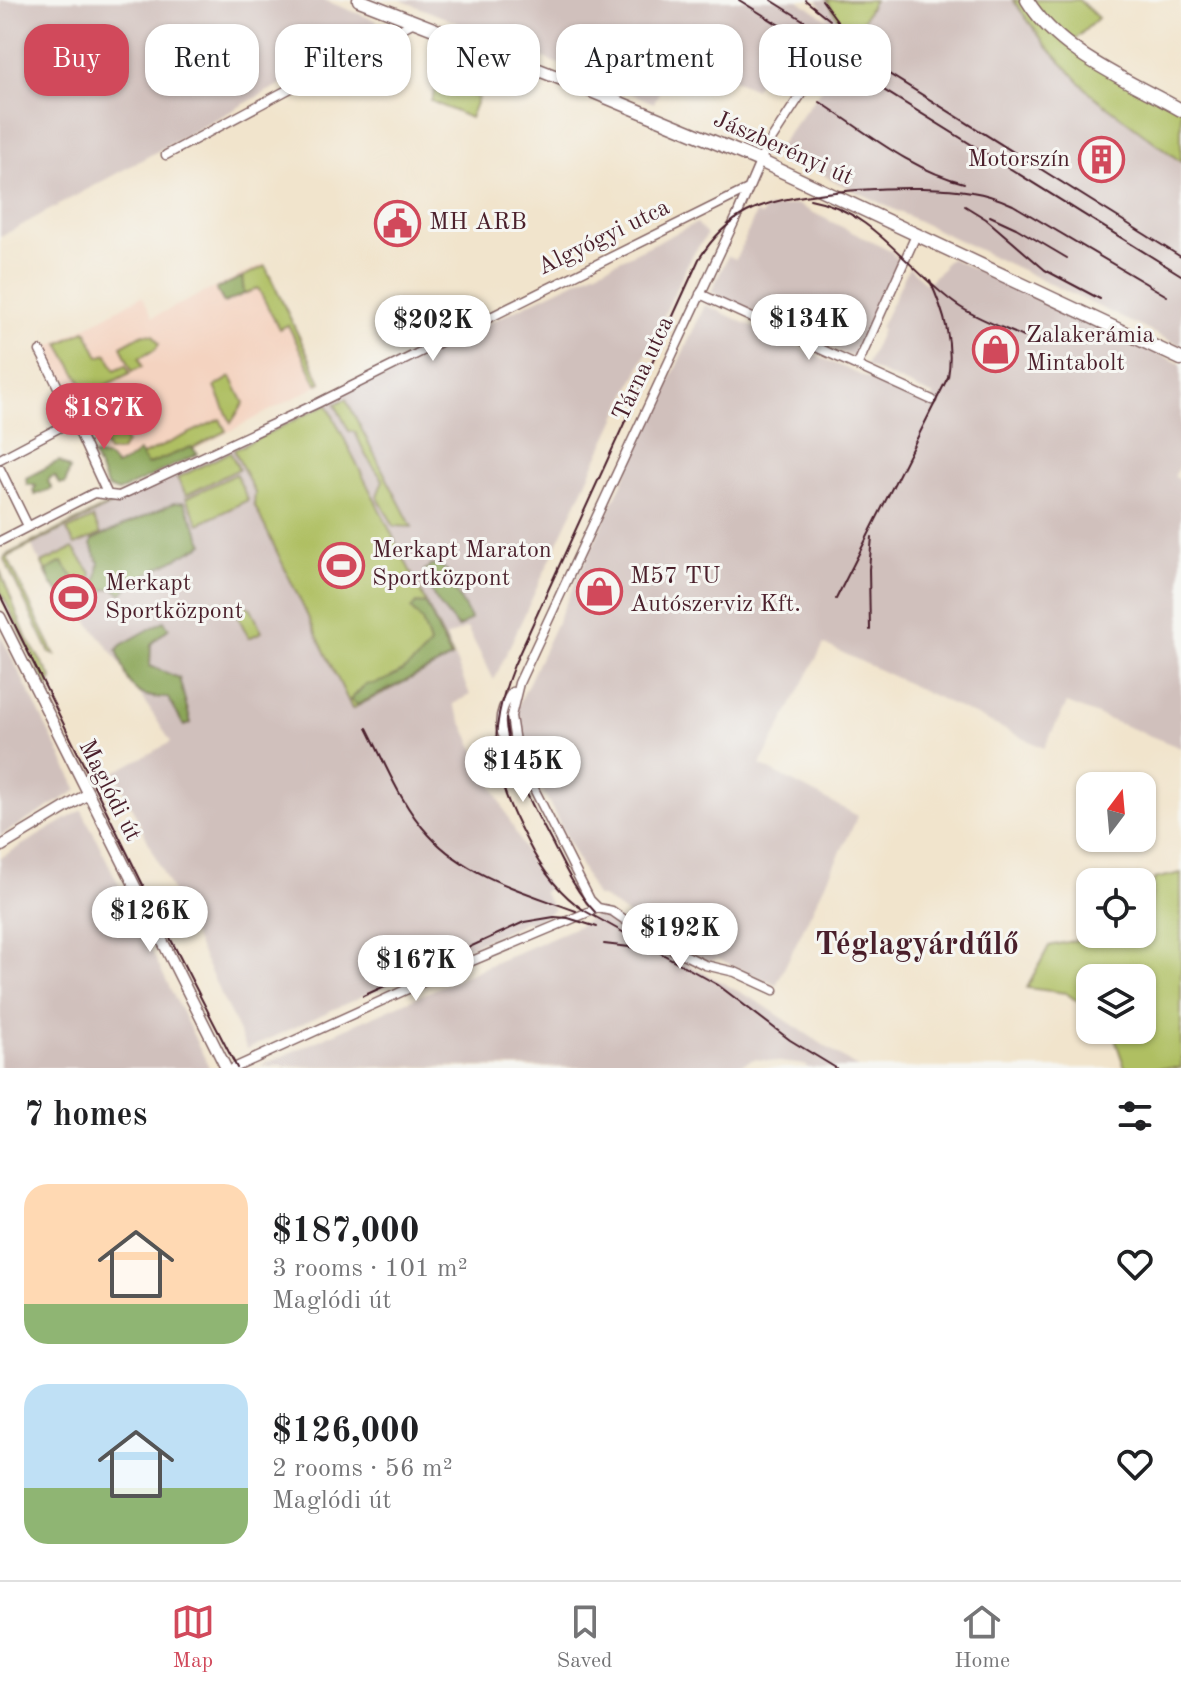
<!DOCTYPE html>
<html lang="en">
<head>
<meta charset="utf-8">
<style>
	:root { --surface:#fff; --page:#f6f6f6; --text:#202124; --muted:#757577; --line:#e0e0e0; --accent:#d1495b }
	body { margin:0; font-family:"Old Standard TT",serif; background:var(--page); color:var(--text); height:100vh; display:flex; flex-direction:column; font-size:30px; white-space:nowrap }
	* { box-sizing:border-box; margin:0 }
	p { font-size:26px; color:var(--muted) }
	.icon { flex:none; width:44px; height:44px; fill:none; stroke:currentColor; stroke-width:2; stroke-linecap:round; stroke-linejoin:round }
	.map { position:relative; height:1068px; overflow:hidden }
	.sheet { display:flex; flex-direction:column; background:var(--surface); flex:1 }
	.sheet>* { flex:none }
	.banner { position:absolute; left:24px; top:24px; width:1134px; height:72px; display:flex; gap:16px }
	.needle { width:52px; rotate:16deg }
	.controls { position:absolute; left:1076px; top:772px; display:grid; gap:16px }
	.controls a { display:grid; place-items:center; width:80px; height:80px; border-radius:16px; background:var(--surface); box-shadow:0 2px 6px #0004; font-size:40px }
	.price { position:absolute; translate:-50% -68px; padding:0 18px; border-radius:28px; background:#fff; color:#222; font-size:26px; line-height:52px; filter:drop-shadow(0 2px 4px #0008) }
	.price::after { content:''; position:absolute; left:50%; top:48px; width:24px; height:18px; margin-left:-12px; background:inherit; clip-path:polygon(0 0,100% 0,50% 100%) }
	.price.active { background:var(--accent); color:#fff }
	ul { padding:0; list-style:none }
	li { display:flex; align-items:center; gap:24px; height:200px; padding:0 24px }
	li span { display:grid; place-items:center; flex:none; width:224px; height:160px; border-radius:24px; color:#555 }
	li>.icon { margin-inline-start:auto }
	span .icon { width:96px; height:96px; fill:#fffc; stroke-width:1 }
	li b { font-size:34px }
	h2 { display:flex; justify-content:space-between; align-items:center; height:96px; padding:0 24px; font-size:34px }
	.pill { padding:0 28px; border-radius:24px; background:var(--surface); box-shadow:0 2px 6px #0004; font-size:28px; line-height:72px }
	.pill.active { background:var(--accent); color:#fff }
	.tab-bar { display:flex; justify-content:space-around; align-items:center; height:112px; border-top:2px solid var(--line); background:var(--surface); font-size:22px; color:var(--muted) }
	.tab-bar a { display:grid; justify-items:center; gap:4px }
	.tab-bar .active { color:var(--accent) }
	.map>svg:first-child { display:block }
	.built { fill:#f4d3c0 }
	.industrial { fill:#d0c0bc }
	.green { fill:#afbf62; stroke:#7c6f46; stroke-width:2 }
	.forest { fill:#8ba658; stroke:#6a6242; stroke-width:2 }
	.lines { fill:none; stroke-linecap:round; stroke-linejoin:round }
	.minor-casing { stroke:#846463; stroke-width:11 }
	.tertiary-casing { stroke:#846463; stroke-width:13 }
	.secondary-casing { stroke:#846463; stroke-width:15 }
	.primary-casing { stroke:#846463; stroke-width:15 }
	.minor { stroke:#fff; stroke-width:8 }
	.tertiary { stroke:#fff; stroke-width:10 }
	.secondary { stroke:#fff; stroke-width:12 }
	.primary { stroke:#fff; stroke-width:12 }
	.tram { stroke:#4a1f2b; stroke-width:2 }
	.rail { stroke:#4a1f2b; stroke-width:2 }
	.labels { text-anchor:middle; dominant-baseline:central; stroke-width:6; stroke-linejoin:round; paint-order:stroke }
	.street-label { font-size:24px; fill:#4a1f2b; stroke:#f6f6f2 }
	.poi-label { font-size:24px; fill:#4a1f2b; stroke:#f6f6f2; text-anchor:start }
	.district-label { font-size:32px; font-weight:bold; fill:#4a1f2b; stroke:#f6f6f2 }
</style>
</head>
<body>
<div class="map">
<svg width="1181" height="1068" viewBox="0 0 1181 1068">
	<rect width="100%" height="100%" fill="#f6f6f2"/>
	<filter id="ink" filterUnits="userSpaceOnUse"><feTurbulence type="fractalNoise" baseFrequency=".0125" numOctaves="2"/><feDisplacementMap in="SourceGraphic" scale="16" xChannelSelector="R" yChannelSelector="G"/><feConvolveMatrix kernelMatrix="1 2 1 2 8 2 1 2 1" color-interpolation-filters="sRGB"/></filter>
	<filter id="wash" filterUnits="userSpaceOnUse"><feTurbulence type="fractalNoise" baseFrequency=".006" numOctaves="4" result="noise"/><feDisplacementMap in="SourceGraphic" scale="32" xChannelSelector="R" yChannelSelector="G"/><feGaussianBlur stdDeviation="1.8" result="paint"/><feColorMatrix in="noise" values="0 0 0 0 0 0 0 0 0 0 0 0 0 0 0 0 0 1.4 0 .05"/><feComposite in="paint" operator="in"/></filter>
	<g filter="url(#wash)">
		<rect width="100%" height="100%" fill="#f1e4cc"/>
		<path class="built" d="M264,264l59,119 -205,106 -71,-141 95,-52 11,21z"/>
		<path class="industrial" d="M0,0h324l53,21 -5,13h-15l-10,14 -347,189z
			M401,0h397l31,20 -12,-20h10l10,17 18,16 19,-33h139l35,48 43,46 90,68v184l-349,-166 -33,-20 -4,4 -23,-9 67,-89 -18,-12 -15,20 -14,-9 -10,-10 -4,7 -8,-4 -15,31 -79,-34 -22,48z
			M796,204l96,48 6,10 -44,96 -143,-66 17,-36 8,3 20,-46 5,3 4,-7z
			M697,223l10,12 -16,22 -197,423 -27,-52 -21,9 24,58 -17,9 77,158 19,26 -6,4 11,17 -17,12 -13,1 -277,127 -132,-277 56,-30 -56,-86 -79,-100 -5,-14z
			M950,258l231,106v98l-7,14 7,5v267l-114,-45 -23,45 -220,-104 -64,121 98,51 -82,169 -58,-26 -9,2 -9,-4 -45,-23 -53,-37h-6l-76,-153 -4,-34 189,-405 224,101 5,-10 -68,-30 16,-36 -2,-2 29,-61 17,17 18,-17 -1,-2z
			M0,634l78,156 -78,46z
			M82,810l127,257 -1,1h-208v-210z
			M601,911l61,39 98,53 98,65h-50l-3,-3 -51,-6 -20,9 -474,-2 318,-140z"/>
		<path class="green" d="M827,0h47l-18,33 -19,-16z
			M1013,0h66l19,18 -27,25 110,64v55l-90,-68 -43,-46z
			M439,82l39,16 -8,20 -39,-17z
			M265,266l56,116 -4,2 -29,-59 -9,4 -21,-41 -14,6 -2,-17z
			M86,330l13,27 8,-3 8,16 11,-5 4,8 -42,21 -29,-50z
			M143,334l10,1 6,9 -4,6 -16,8 3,9 -10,4 -11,-25z
			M231,377l13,26 -13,20 -16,-36z
			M346,399l66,128 -18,-1 -17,-30 6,-16 -17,-24 -11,-24 -6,-1 -14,-27z
			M327,404l126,253 -101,52 -98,-205 1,-11 -21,-43z
			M111,408l15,35 -5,8 -13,1 -14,-27 -2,-10z
			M220,419l6,12 -33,17 -46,17 -6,-9z
			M230,452l9,17 -53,26 -9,-17z
			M236,474l12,26 -49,24 -13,-26z
			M119,500h2l-114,57 48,98 -5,-2 -46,-94 2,-4z
			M93,518l8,16 -26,11 -8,-15z
			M73,548l18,25 2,15 -19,18 -26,-29 -6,-14z
			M0,570l27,69 25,39 -4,10 -48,-98z
			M246,606l5,2 11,24 -13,6 -14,-27z
			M1181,873v195h-56l-13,-38h30v-52h-52v33l-24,-18 -39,-5 22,-42 57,-12h36v-11l7,-3 5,-41z"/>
		<path class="forest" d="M242,277l2,17 -20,9 -8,-14z
			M191,447l7,7 -80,38 -10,-4 -15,-33 16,3 7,8 11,-5 12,-9 8,13z
			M59,461l11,8 -5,15h-6l-4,-8 -4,1 -3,4 4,8 -17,6 -2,-4 3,-5 -9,-2 -1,-6z
			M184,502l20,42 -65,34 -18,16 -8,-6 -22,5 -17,15 -23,-24 -4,-14 15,-8 16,22 10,3 9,-8 2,-16 -8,-18 1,-5 82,-37z
			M431,565l10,1 8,7 1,9 21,37 -13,9c-14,-18 -30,-34 -34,-57z
			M416,603l10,1 25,54 -94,47 -7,-5 15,-15c23,-2 53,-21 65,-41l-8,-23 -11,-12z
			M164,621l5,7 -18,16 -1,22 29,12 12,45 -7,3 -16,-28c-39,1 -39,-16 -51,-48l4,-5z"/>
	</g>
	<g filter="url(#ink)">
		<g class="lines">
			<defs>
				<path id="minor" d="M166,155l248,-133
					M700,294l232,106
					M40,351c25,47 45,96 68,144
					M857,366l60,-133
					M0,459l72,-38
					M0,469l28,57
					M0,541l94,-48 25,3 199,-93 430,-214
					M512,692c-15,21 -16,41 2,59
					M774,990l-39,-18 -30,-7 -51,-25 -42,-29 -14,-3 -8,-8 -73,-145 -6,-39 8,-33 217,-465 30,-70 47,-72
					M234,1068l200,-91 164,-69"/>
				<path id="tertiary" d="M0,617l226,451
					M0,847l88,-53"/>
				<path id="secondary" d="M1027,0c33,54 101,80 154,110"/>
				<path id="primary" d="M359,0l208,81 193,80 421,198"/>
			</defs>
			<use href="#minor" class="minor-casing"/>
			<use href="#tertiary" class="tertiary-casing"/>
			<use href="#secondary" class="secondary-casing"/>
			<use href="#primary" class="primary-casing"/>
			<use href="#minor" class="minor"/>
			<use href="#tertiary" class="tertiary"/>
			<use href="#secondary" class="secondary"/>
			<use href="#primary" class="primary"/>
			<path class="tram" d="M0,595l146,296 91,177"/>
			<path class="rail" d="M739,0l442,275
				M771,0l410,257
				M805,0l25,20
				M822,0l19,26 34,29
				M820,102c46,30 91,68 144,81
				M810,199c63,11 98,72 147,106 20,14 45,22 67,32
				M965,206l21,13 59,51 55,29
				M990,216l26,12 51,30
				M836,599l112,-222c6,-34 -4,-65 -18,-96
				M870,630l-1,-61 3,-32
				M506,718c1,45 24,82 44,121 13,25 25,52 45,73
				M367,728c18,35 34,77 62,107 38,42 96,57 147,76
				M604,944l34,4
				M363,996l161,-74 30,-5 14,1 29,9
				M836,1068l-46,-28 -72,-55 -133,-74c-27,-18 -44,-42 -58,-70 -36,-68 -41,-104 -13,-176l185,-406c12,-19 27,-36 48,-47 44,-23 175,-29 225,-20 15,2 28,7 41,13l154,91"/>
		</g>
	</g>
	<defs>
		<symbol id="building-ring" viewBox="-11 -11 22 22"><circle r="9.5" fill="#f6f6f2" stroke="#d1495b" stroke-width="1.5"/><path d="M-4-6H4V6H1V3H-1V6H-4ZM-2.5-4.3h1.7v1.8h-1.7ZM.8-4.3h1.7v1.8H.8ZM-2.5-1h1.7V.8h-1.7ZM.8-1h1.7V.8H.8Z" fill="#d1495b"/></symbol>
		<symbol id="civic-ring" viewBox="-11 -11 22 22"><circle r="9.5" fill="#f6f6f2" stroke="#d1495b" stroke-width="1.5"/><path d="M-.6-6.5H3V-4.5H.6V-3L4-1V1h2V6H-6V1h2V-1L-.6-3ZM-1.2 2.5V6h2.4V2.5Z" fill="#d1495b"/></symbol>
		<symbol id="shop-ring" viewBox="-11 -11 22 22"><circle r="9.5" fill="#f6f6f2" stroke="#d1495b" stroke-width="1.5"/><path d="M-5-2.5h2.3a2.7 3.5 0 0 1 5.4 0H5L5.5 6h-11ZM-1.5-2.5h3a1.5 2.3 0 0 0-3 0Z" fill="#d1495b"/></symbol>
		<symbol id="stadium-ring" viewBox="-11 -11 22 22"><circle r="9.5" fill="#f6f6f2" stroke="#d1495b" stroke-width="1.5"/><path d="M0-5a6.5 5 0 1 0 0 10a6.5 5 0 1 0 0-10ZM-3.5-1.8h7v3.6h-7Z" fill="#d1495b"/></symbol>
	</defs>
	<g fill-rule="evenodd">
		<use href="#building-ring" x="1076" y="134" width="51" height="51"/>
		<use href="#civic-ring" x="372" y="198" width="51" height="51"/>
		<use href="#shop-ring" x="970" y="324" width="51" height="51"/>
		<use href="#stadium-ring" x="316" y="540" width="51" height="51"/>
		<use href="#shop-ring" x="574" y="566" width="51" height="51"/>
		<use href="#stadium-ring" x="48" y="572" width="51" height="51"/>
	</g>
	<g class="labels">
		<g class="street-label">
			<text transform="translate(783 149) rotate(24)">Jászberényi út</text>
			<text transform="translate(604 238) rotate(-26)">Algyógyi utca</text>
			<text transform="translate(644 369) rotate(-65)">Tárna utca</text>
			<text transform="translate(109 791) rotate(63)">Maglódi út</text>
		</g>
		<g class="poi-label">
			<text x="1070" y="160" text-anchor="end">Motorszín</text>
			<text x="429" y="223">MH ARB</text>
			<text x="1026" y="336">Zalakerámia<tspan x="1026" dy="28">Mintabolt</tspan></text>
			<text x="372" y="551">Merkapt Maraton<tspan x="372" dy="28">Sportközpont</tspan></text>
			<text x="630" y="577">M57 TU<tspan x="630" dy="28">Autószerviz Kft.</tspan></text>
			<text x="105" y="584">Merkapt<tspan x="105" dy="28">Sportközpont</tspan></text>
		</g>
		<g class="district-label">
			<text x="917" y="946">Téglagyárdűlő</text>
		</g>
	</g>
</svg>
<div class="controls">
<a><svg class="needle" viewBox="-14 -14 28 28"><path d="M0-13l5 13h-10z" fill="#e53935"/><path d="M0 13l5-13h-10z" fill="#757577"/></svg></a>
<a><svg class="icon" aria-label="locate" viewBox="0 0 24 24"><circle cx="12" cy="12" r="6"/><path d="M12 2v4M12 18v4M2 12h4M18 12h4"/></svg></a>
<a><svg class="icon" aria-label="layers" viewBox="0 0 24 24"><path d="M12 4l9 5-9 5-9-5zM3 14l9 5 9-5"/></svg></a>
</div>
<b class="price" style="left:809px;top:362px">$134K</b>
<b class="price" style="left:433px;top:363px">$202K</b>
<b class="price active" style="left:104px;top:451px">$187K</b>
<b class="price" style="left:523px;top:804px">$145K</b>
<b class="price" style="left:150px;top:954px">$126K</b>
<b class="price" style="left:680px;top:971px">$192K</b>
<b class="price" style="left:416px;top:1003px">$167K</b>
<div class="banner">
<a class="pill active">Buy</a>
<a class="pill">Rent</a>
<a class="pill">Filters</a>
<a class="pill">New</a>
<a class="pill">Apartment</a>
<a class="pill">House</a>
</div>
</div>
<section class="sheet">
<h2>7 homes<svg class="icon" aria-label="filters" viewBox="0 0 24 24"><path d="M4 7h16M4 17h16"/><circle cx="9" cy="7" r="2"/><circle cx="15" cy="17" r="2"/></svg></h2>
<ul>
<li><span style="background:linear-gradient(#ffd9b3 75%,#8fb573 0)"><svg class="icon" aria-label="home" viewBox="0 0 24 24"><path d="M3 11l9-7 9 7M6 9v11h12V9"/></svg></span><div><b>$187,000</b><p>3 rooms · 101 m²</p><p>Maglódi út</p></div><svg class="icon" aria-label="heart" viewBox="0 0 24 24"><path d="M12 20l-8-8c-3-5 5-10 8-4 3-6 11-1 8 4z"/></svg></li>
<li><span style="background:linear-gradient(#bfe0f5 65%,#8fb573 0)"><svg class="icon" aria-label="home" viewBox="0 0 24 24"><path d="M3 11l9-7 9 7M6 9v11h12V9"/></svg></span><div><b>$126,000</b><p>2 rooms · 56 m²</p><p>Maglódi út</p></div><svg class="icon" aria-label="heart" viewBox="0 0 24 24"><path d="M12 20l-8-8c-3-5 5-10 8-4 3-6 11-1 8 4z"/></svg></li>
</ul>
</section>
<nav class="tab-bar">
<a class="active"><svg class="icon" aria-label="map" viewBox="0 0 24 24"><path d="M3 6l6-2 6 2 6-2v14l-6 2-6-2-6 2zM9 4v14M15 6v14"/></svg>Map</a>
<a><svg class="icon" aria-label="saved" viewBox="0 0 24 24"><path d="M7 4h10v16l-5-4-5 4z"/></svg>Saved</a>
<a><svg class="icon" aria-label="home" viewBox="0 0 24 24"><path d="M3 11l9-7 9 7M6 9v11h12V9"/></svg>Home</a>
</nav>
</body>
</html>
